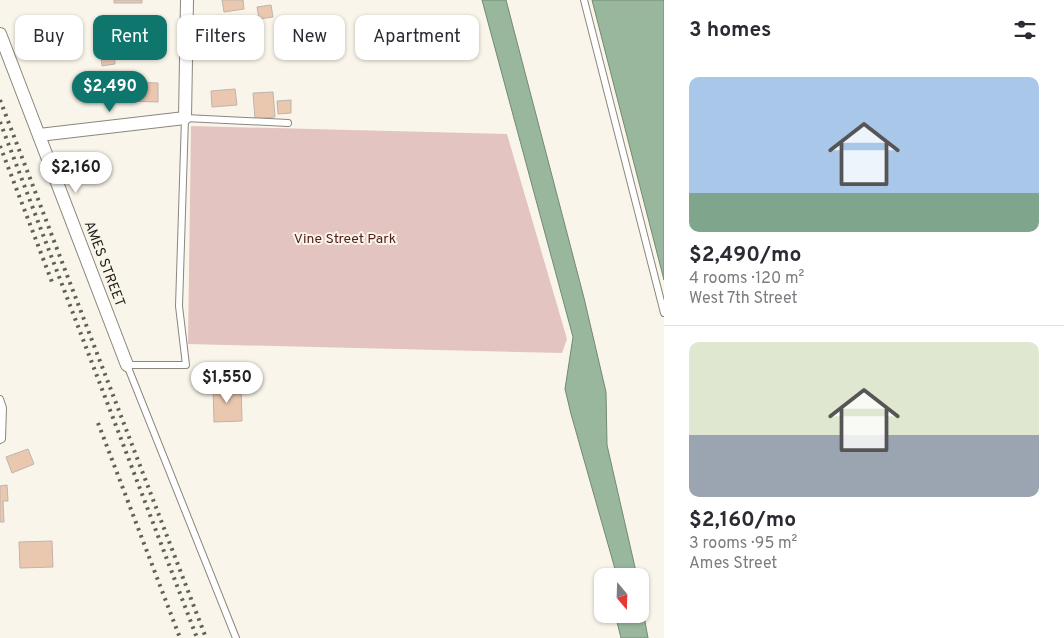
<!DOCTYPE html>
<html lang="en">
<head>
<meta charset="utf-8">
<style>
	:root { --surface:#fff; --page:#f7f7f7; --text:#2b2b33; --muted:#7c7c81; --line:#e1e1e2; --accent:#0f766e }
	body { margin:0; font-family:Overpass,sans-serif; background:var(--page); color:var(--text); height:100vh; display:flex; flex-direction:column; font-size:19px; white-space:nowrap }
	* { box-sizing:border-box; margin:0 }
	p { font-size:16px; color:var(--muted) }
	.icon { flex:none; width:28px; height:28px; fill:none; stroke:currentColor; stroke-width:2; stroke-linecap:round; stroke-linejoin:round }
	.map { position:relative; flex:1; overflow:hidden }
	.drawer { display:flex; flex-direction:column; background:var(--surface); width:400px }
	.drawer>* { flex:none }
	.top-card { position:absolute; left:15px; top:15px; width:475px; height:45px; display:flex; gap:10px }
	.needle { width:32px; rotate:161deg }
	.controls { position:absolute; left:594px; top:568px; display:grid; gap:10px }
	.controls a { display:grid; place-items:center; width:55px; height:55px; border-radius:10px; background:var(--surface); box-shadow:0 1px 4px #0004; font-size:25px }
	.price { position:absolute; translate:-50% -42px; padding:0 11px; border-radius:18px; background:#fff; color:#222; font-size:16px; line-height:32px; filter:drop-shadow(0 1px 2px #0008) }
	.price::after { content:''; position:absolute; left:50%; top:30px; width:15px; height:11px; margin-left:-8px; background:inherit; clip-path:polygon(0 0,100% 0,50% 100%) }
	.price.on { background:var(--accent); color:#fff }
	ul { padding:0; list-style:none }
	li { display:grid; align-content:center; gap:10px; height:265px; padding:0 25px }
	li+li { border-top:1px solid var(--line) }
	li span { display:grid; place-items:center; height:155px; border-radius:10px; color:#555 }
	li>.icon { margin-inline-start:auto }
	span .icon { width:90px; height:90px; fill:#fffc; stroke-width:1 }
	li b { font-size:21px }
	h2 { display:flex; justify-content:space-between; align-items:center; height:60px; padding:0 25px; font-size:21px }
	.pill { padding:0 18px; border-radius:10px; background:var(--surface); box-shadow:0 1px 4px #0004; font-size:18px; line-height:45px }
	.pill.on { background:var(--accent); color:#fff }
	main { display:flex; flex:1; min-height:0 }
	.map>svg:first-child { display:block }
	.green { fill:#e3c4c0 }
	.water { fill:#98b79c; stroke:#738975 }
	.building { fill:#eac8b0; stroke:#beb4ad }
	.lines { fill:none; stroke-linecap:round; stroke-linejoin:round }
	.lane-casing { stroke:#8b877d; stroke-width:8 }
	.street-casing { stroke:#8b877d; stroke-width:14 }
	.lane { stroke:#fff; stroke-width:6 }
	.street { stroke:#fff; stroke-width:12 }
	.rail { stroke:#62605a; stroke-width:4; stroke-dasharray:2.5 5; stroke-linecap:butt }
	.labels { text-anchor:middle; dominant-baseline:central; stroke-width:4; stroke-linejoin:round; paint-order:stroke }
	.park-label { font-size:14px; fill:#56201b; stroke:#faf5ea }
	.street-label { font-size:14px; fill:#1e1d19; stroke:#faf5ea }
</style>
</head>
<body>
<main>
<div class="map">
<svg width="664" height="638" viewBox="0 0 664 638">
	<rect width="100%" height="100%" fill="#faf5ea"/>
	<path class="green" d="M191,126l316,8 60,205 -5,14 -374,-9z"/>
	<path class="water" d="M482,0h24l78,298 22,94 1,53 30,131h-20l-46,-162 -6,-25 8,-52z
		M592,0h72v280z
		M640,594l8,44h-27l-6,-24h25z"/>
	<path class="building" d="M114,0h28v3h-28z
		M222,0h21l1,9 -20,3z
		M271,5l2,12 -14,2 -2,-12z
		M249,30l1,16 -31,2 -1,-16z
		M136,37l17,1 -1,17h-16z
		M114,53l1,11 -13,2 -1,-11z
		M127,82l31,1v19l-32,-1z
		M235,89l2,16 -25,2 -1,-16z
		M273,92l2,25 -20,2 -2,-26z
		M291,100v13l-13,1 -1,-13z
		M241,386l1,35 -28,1 -1,-35z
		M28,449l6,15 -22,9 -6,-16z
		M7,485l1,16h-5l1,21h-4v-36z
		M52,541l1,26 -33,1 -1,-26z"/>
	<g class="lines">
		<defs>
			<path id="lane" d="M584,0l80,313
				M0,399l3,9 -1,31 -2,1
				M236,638l-109,-273h59l-7,-59 6,-188 103,5"/>
			<path id="street" d="M0,34l127,331
				M39,135l146,-17 2,-118"/>
		</defs>
		<use href="#lane" class="lane-casing"/>
		<use href="#street" class="street-casing"/>
		<use href="#lane" class="lane"/>
		<use href="#street" class="street"/>
		<path class="rail" d="M0,100l206,538
			M0,122l197,516
			M0,146l52,136
			M98,423l82,215"/>
	</g>
	<g class="labels">
		<g class="park-label">
			<text x="345" y="239">Vine Street Park</text>
		</g>
		<g class="street-label">
			<text transform="translate(104 264) rotate(69)">AMES STREET</text>
		</g>
	</g>
</svg>
<div class="controls">
<a><svg class="needle" viewBox="-14 -14 28 28"><path d="M0-13l5 13h-10z" fill="#e53935"/><path d="M0 13l5-13h-10z" fill="#7c7c81"/></svg></a>
</div>
<b class="price on" style="left:110px;top:113px">$2,490</b>
<b class="price" style="left:76px;top:194px">$2,160</b>
<b class="price" style="left:227px;top:404px">$1,550</b>
<div class="top-card">
<a class="pill">Buy</a>
<a class="pill on">Rent</a>
<a class="pill">Filters</a>
<a class="pill">New</a>
<a class="pill">Apartment</a>
</div>
</div>
<section class="drawer">
<h2>3 homes<svg class="icon" aria-label="filters" viewBox="0 0 24 24"><path d="M4 7h16M4 17h16"/><circle cx="9" cy="7" r="2"/><circle cx="15" cy="17" r="2"/></svg></h2>
<ul>
<li><span style="background:linear-gradient(#a9c7e8 75%,#7fa58c 0)"><svg class="icon" aria-label="home" viewBox="0 0 24 24"><path d="M3 11l9-7 9 7M6 9v11h12V9"/></svg></span><div><b>$2,490/mo</b><p>4 rooms · 120 m²</p><p>West 7th Street</p></div></li>
<li><span style="background:linear-gradient(#dfe7d0 60%,#9aa5b1 0)"><svg class="icon" aria-label="home" viewBox="0 0 24 24"><path d="M3 11l9-7 9 7M6 9v11h12V9"/></svg></span><div><b>$2,160/mo</b><p>3 rooms · 95 m²</p><p>Ames Street</p></div></li>
</ul>
</section>
</main>
</body>
</html>
